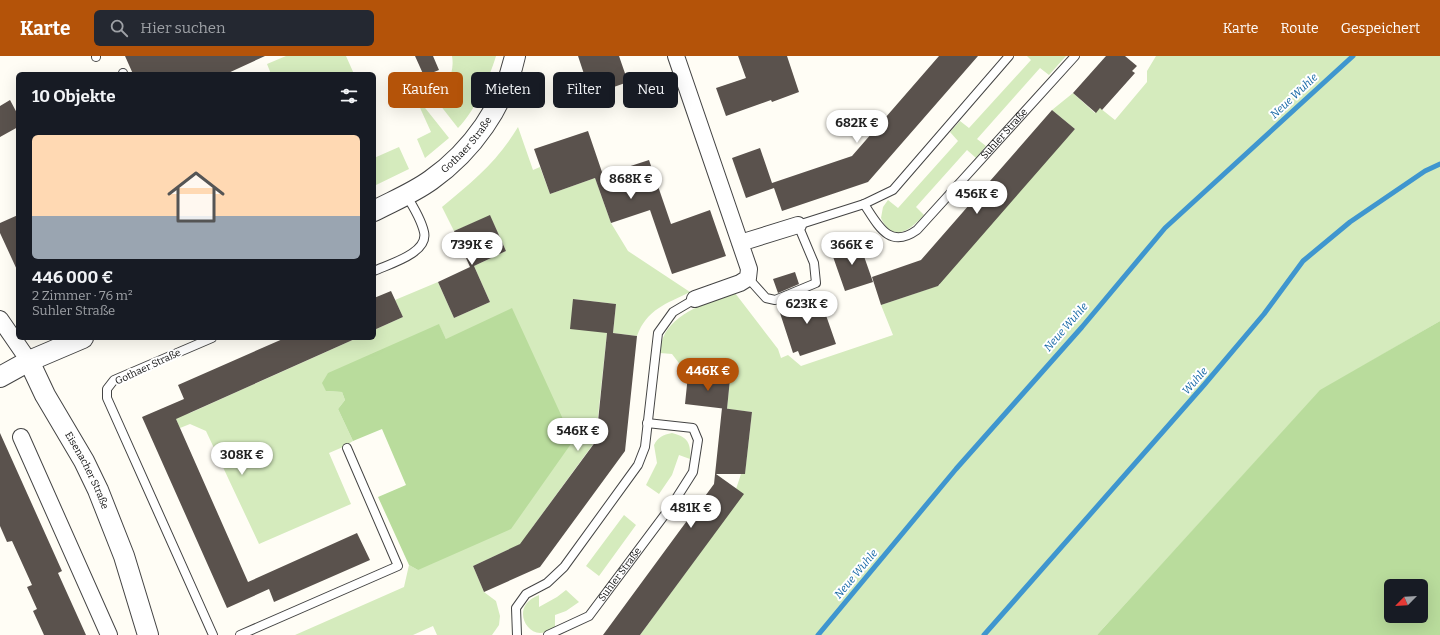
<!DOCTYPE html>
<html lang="de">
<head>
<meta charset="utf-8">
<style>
	:root { --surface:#171b24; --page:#242831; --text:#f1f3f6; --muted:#9ea1a6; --accent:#b45309 }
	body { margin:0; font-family:Bitter,serif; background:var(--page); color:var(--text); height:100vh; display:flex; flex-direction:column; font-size:15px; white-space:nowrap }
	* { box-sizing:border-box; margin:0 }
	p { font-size:13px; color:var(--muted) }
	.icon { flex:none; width:22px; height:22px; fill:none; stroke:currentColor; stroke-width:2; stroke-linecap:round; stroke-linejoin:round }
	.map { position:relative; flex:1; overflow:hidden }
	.drawer { position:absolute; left:16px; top:16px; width:360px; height:268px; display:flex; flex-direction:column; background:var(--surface); border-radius:6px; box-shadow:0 4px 16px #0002 }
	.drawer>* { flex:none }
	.guide { position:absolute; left:388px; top:16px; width:380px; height:36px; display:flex; gap:8px }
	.needle { width:26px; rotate:246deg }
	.buttons { position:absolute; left:1384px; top:523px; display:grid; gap:8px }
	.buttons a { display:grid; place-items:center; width:44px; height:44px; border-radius:6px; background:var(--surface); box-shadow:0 4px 16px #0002; font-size:20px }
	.price { position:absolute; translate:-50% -34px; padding:0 9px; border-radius:14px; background:#fff; color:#222; font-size:13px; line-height:26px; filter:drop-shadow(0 1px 2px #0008) }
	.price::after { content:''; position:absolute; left:50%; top:24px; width:12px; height:9px; margin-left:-6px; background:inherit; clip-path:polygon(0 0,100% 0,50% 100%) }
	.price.selected { background:var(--accent); color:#fff }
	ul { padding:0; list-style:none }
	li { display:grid; align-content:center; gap:8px; height:212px; padding:0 16px }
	li span { display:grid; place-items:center; height:124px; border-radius:6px; color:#555 }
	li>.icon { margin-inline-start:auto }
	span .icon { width:72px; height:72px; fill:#fffc; stroke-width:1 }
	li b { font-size:17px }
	h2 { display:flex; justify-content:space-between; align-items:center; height:48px; padding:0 16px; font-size:17px }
	.tag { padding:0 14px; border-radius:6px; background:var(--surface); box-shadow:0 4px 16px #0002; font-size:14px; line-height:36px }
	.tag.selected { background:var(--accent); color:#fff }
	header { display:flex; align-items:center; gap:24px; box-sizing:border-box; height:56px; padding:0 20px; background:var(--accent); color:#fff }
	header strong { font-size:19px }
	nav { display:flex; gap:22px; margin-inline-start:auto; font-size:14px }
	.search { width:280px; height:36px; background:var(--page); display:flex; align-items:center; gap:10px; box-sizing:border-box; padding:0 14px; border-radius:6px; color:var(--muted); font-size:15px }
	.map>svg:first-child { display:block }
	.green { fill:#d5ebbd }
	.forest { fill:#b9dc9c; fill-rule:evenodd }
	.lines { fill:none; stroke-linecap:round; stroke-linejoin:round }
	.stream { stroke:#3f96cf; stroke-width:5 }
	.building { fill:#5a524d }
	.service-casing { stroke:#444; stroke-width:10 }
	.minor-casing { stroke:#444; stroke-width:18 }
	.tertiary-casing { stroke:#444; stroke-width:22 }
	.service { stroke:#fff; stroke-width:8 }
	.minor { stroke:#fff; stroke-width:16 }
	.tertiary { stroke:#fff; stroke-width:20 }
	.labels { text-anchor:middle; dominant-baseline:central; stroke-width:4; stroke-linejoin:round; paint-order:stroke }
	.street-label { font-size:10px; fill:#111; stroke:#fff }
	.water-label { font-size:11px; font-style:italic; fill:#1768a6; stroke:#fff }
</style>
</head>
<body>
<header>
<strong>Karte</strong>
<div class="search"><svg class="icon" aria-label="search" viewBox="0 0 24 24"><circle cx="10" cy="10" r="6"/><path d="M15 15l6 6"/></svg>Hier suchen</div>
<nav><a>Karte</a><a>Route</a><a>Gespeichert</a></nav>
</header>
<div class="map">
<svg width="1440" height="579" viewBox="0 0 1440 579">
	<rect width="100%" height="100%" fill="#fffdf5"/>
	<path class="green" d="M286,0h60l8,18h-83l-4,-10z
		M452,0h44c-7,23 -21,55 -38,72l-25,-32c14,-9 22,-23 19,-40z
		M1027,0h39l-17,19 -9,-7 -63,71 9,7 -10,12 -9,-8 -51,57 8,8c-13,14 -31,30 -43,3l2,-11 5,-7 10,8 60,-67 -8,-9 10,-11 9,7 62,-68z
		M1156,0h284v265l-120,70 -223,244h-457l103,-141 -7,-5 5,-15 4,-1 7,-61 -25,-3 3,-30 -42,-4 -16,-21 -12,-1c1,-5 1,-11 3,-15 10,-26 48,-37 72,-45l43,56 3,9 7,-3 13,11 92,-31 -12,-30 59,-20 -3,-9 138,-147 -23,-19 21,-17 22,20 5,-5 15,12 32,-38v-11z
		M416,43h2l31,39 -24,20 -8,-19 14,-7z
		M518,71l15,43 7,-3 10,27 45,-16 16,45 17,28 62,41c-24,12 -43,17 -53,44l-24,-3 3,-29 -43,-5 34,34 -10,93 5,6 -73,100 1,8 -57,26 11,26 12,9 4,15 -1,9 -7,10h-55l-4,-9 -20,9h-118l109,-48 5,-22 9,5 28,-231 -7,-14 -113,66 16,1 3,8 -7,9 15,32 -10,6 -14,6 22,51 -92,40 -53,-113 -16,-7 -10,4 -6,-13 16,-2 167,-75h17v-8l29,-13 -8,-17 43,-18 16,36 36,-16 -16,-36 32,-15 -16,-35 -36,15 -12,-24c31,-26 55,-45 76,-80z
		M399,91l10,22 -35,17v-28z
		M672,377c16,4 19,10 18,26l-11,-4 -7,20 -13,19 -13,-9 11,-22 -3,-18c4,-8 9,-10 18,-12z
		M624,459l12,10 -37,51 -13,-10z
		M566,534l13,12 -13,9 -11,4v13c-4,2 -9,5 -15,5 -13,-1 -22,-17 -14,-29 3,-4 8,-7 13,-9v12l18,-10z"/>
	<path class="forest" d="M512,252l61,133 -62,88 -93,41 -9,-5 -31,-68 28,-12 -24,-56 -29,12 -15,-32 7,-9 -3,-8 -16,-1 -4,-8 6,-10 111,-49 7,15z
		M1440,265v314h-343l223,-245zM1391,530h30v30h-30z"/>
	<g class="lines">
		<path class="stream" d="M818,579l138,-166 126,-142 83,-99 188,-172
			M984,579l220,-250 60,-71 39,-53 47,-39 75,-51 15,-7"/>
	</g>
	<path class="building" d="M125,0h140l-39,18h-93z
		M415,0h18l6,14 -15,6z
		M578,0h41l9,26 -37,13z
		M738,0h49l12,36 -27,10 -1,-2 -45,16 -10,-28 30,-10z
		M939,0h39l-110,126 -86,29 -8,-23 -28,10 -14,-40 28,-10 12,35 80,-27z
		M1106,0h19l12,10 -5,5 3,2 -33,37 -2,-2 -4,5 -23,-20z
		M10,44l8,15v12l-18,10v-31z
		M1052,54l23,19 -137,157 -57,19 -9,-28 49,-17z
		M588,75l15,44 46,-15 22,64 39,-14 16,46 -54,18 -22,-64 -39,13 -16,-45 -45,16 -16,-45z
		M18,159v57l-18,-39v-10z
		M490,159l16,36 -32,15 16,36 -36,16 -16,-36 32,-15 -16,-36z
		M859,186l14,40 -28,9 -14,-40z
		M795,216l4,12 -21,9 -5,-14z
		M391,235l12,26 -29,13v-32z
		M803,238l3,9 14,-5 16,46 -36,12 -2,-5 -5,2 -13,-40 4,-2 -3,-8z
		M573,243l43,5 -3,29 24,3 -12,115 -85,116 -56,25 -11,-26 47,-22 76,-103 11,-108 -37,-4z
		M285,282h72l-181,81 72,163 109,-49 13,27 -96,42 -5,-13 -42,19 -85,-191 42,-18 -6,-14z
		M688,319l42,4 -3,30 -42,-5z
		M722,352l30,4 -7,62h-29l28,20 -104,141h-37l111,-151z
		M0,377l62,138 -4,2 28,62h-42l-11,-24 4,-2 -10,-22 5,-2 -20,-44 -5,1 -7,-16z"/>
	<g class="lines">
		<defs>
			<g id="service">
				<path d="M96,0v1"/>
				<path d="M123,17v1"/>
				<path id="s1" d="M864,148c14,21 25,46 53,26l158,-174"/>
				<path d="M374,215c15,-7 55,-18 50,-39 -3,-13 -11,-26 -18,-37"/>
				<path d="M748,222l18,20 9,2 41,-17 -2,-20 -16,-38 66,-21 29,-14 116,-134"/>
				<path d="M212,282l-98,42 -7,9v9l106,237"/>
				<path d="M240,579l158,-69 -51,-118"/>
				<path d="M517,579l-1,-27 10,-14 21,-11 17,-16 74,-102 7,-18 13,-114 15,-21 22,-13"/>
				<path id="s2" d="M548,579l41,-19 83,-111 21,-33 5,-32 -5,-12 -46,-5"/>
			</g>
			<path id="minor" d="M676,0l73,213 -1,9 -8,5 -45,16
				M740,187l58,-18
				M0,263l29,42
				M21,381l88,198"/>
			<g id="tertiary">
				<path id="s3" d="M374,155c19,-10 39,-18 57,-31 41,-29 73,-74 84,-124"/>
				<path id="s4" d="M29,305l16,34 39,66 14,29 26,66 24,79"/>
				<path d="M0,321l29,-16 54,-23"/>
			</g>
		</defs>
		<use href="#service" class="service-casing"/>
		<use href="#minor" class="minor-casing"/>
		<use href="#tertiary" class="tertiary-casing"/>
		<use href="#service" class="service"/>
		<use href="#minor" class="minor"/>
		<use href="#tertiary" class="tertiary"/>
	</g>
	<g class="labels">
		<g class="street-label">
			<text stroke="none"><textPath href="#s1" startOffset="200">Suhler Straße</textPath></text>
			<text stroke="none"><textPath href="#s3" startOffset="115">Gothaer Straße</textPath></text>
			<text transform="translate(148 311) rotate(-25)">Gothaer Straße</text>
			<text stroke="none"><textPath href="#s4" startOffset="124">Eisenacher Straße</textPath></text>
			<text stroke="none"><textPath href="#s2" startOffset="97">Suhler Straße</textPath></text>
		</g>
		<g class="water-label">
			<text transform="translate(1294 40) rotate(-43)">Neue Wuhle</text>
			<text transform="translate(1066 271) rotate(-49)">Neue Wuhle</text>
			<text transform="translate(1195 325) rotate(-49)">Wuhle</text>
			<text transform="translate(856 518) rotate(-50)">Neue Wuhle</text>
		</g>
	</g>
</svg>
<div class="buttons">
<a><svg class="needle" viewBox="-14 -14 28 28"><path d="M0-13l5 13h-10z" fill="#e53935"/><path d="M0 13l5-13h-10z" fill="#9ea1a6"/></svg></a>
</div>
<b class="price" style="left:857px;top:88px">682K €</b>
<b class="price" style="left:631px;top:144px">868K €</b>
<b class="price" style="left:977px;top:159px">456K €</b>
<b class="price" style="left:472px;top:210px">739K €</b>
<b class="price" style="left:852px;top:210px">366K €</b>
<b class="price" style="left:807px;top:269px">623K €</b>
<b class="price selected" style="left:708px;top:336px">446K €</b>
<b class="price" style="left:578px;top:396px">546K €</b>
<b class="price" style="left:242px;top:420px">308K €</b>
<b class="price" style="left:691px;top:473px">481K €</b>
<div class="guide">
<a class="tag selected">Kaufen</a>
<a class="tag">Mieten</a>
<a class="tag">Filter</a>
<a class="tag">Neu</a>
</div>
<section class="drawer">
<h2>10 Objekte<svg class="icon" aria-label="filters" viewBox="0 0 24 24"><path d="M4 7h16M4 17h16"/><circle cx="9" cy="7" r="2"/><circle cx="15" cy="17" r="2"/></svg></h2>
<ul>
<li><span style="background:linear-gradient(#ffd9b3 65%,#9aa5b1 0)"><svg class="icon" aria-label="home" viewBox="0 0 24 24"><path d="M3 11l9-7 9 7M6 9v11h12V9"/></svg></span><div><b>446 000 €</b><p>2 Zimmer · 76 m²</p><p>Suhler Straße</p></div></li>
</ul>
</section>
</div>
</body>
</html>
